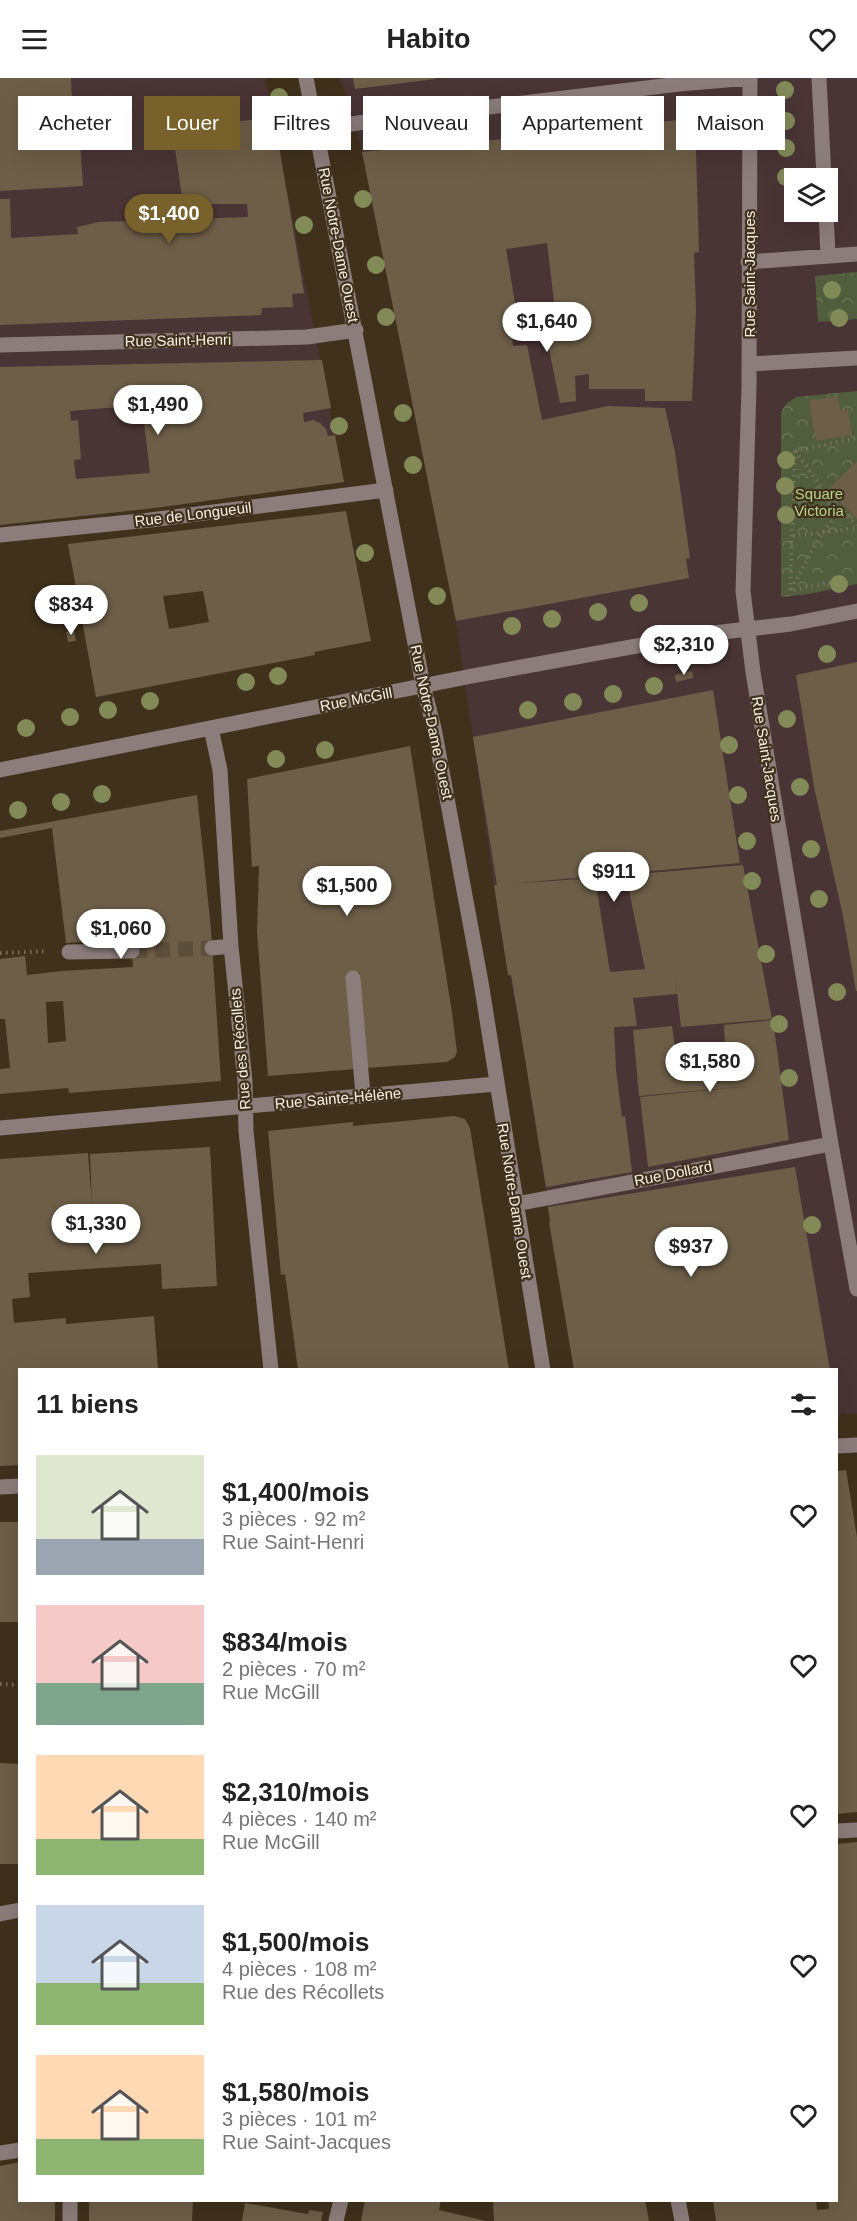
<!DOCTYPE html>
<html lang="fr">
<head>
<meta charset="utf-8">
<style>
	:root { --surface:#fff; --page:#f6f6f6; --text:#222; --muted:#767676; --accent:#78612a }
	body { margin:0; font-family:Arial,sans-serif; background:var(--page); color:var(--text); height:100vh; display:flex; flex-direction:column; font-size:22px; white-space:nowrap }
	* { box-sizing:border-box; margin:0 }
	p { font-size:20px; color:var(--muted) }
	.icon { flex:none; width:33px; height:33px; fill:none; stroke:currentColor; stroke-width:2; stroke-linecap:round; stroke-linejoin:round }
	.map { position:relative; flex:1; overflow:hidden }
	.panel { position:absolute; left:18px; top:1290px; width:820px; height:834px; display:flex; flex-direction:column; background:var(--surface); border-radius:0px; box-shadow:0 6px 24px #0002 }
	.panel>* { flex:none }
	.top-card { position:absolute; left:18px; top:18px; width:822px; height:54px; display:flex; gap:12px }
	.tools { position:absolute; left:784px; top:90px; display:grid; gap:12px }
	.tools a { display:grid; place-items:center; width:54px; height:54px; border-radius:0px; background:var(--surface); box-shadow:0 6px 24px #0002; font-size:30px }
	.price { position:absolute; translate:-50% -51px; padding:0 14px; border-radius:21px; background:#fff; color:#222; font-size:20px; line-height:39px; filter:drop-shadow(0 2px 3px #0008) }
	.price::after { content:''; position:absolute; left:50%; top:36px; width:18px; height:14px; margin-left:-9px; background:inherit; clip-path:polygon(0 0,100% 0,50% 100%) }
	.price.selected { background:var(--accent); color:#fff }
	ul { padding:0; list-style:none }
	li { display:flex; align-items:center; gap:18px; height:150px; padding:0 18px }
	li span { display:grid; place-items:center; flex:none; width:168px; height:120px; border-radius:0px; color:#555 }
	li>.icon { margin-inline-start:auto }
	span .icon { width:72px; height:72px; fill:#fffc; stroke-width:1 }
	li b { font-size:26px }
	h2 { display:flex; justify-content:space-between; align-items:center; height:72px; padding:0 18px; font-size:26px }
	.tag { padding:0 21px; border-radius:0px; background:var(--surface); box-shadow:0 6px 24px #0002; font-size:21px; line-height:54px }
	.tag.selected { background:var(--accent); color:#fff }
	header { display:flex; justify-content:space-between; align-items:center; height:78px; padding:0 18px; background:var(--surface); font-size:27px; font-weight:700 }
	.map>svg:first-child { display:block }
	.commercial { fill:#4a3536; fill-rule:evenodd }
	.forest { fill:url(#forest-crowns) }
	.building { fill:#6d5e48; fill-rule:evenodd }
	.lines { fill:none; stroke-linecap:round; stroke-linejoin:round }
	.minor-tunnel { stroke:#5b4e3a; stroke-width:15; stroke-dasharray:15 8; stroke-linecap:butt }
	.path { stroke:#7c705e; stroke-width:4; stroke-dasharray:1.5 4.5; stroke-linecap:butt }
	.minor { stroke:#8b7d7b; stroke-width:15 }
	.tree { fill:#828a57 }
	.labels { text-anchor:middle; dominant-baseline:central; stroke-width:4.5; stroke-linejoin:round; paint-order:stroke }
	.street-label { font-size:15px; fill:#faf1e4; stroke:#3f311c }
	.park-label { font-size:15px; fill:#b8d388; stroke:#3f311c }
</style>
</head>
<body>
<header><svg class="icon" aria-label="menu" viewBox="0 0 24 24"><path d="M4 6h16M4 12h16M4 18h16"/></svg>Habito<svg class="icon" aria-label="heart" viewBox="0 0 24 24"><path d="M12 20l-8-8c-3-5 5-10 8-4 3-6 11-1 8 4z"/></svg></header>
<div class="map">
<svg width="857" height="2143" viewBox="0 0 857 2143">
	<defs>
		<pattern id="forest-crowns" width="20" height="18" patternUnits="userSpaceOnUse" patternTransform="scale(1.5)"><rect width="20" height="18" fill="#515d3d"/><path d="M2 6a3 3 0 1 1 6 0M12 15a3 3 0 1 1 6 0" fill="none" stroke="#6b7559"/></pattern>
	</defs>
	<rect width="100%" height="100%" fill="#3f311c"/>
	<path class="commercial" d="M0,0h265l79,404 -189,26 -155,17z
		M338,0h519v1336l-16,-1 -4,9v-52l-263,-1 -54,-341 -21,-107 -43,-300 -94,-469 -16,-60zM795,100h33v34h-33z"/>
	<path class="forest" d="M857,194v47l-39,3 -3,-46z
		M857,313v193l-48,10 -28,3v-185l6,-9 9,-6z"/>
	<path class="building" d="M0,0h71l2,49 6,-1 4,60 -83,5z
		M353,0h82v1l-80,10z
		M274,39l30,176 -12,1 1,13 -31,1 -1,7 -261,10v-126h10l1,39 67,-4 -1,-7 22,-5 149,-5 -1,-13h-64l-12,-83 54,2z
		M695,40l4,134 -5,1 2,57 -4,91h-47v-12h-56v-15l-14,2 1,25 -16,2 -19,-93h14l-8,-67 -41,6 14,84 -8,1 1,12 14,-1 15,75 66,-14 57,2 10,44 15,106 -4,1 3,19 -233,43 -94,-469 187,-17z
		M322,282l9,48 -28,5 1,9 9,-2 7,3 6,6 2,7 7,-1 9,47 -189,26 -155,17v-158zM142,327l8,68 -74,6 -2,-19 7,-1 -3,-39 -7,1 -1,-10z
		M838,318l2,14 8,-1 4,26 -36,6 -7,-40z
		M857,383v58l-29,-29z
		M346,433l25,130 -57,11 1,3 -219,42 -28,-153zM203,513l6,31 -40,7 -6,-33z
		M74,552l2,11 -8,1 -2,-10z
		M857,584v329h-1l-13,-75 -29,-129 -18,-112z
		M692,593l1,7 -17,4 -1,-7z
		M713,612l27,173 -232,21 87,-6 15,94 35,-3 -19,-94 117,-10 29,154 -91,8 -7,-61 3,28 -44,4 4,28 -23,1 2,43 6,47 3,-1 7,56 -86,15 -26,-159 -9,-53h-3l-14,-90h3l-24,-148z
		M410,668l42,267 5,39 -2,5 -8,5 -81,6 -6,-95 -12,2 8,94 -88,7 -11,-144 2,-66 -7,1 -5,-88z
		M197,717l14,134 10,152 -152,12 -1,-5 -68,6v-25l10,-1 -5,-49h-5v-60l25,-3 2,19 35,-4 71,-4 -2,-29 -65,5 -14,-115 -52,10v-7zM63,923l3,40 -18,2 -2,-41z
		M773,942l16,120 -141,27 -8,-70 110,-11 -111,10 -6,-66 39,-4 3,21 50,-4 -1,-18z
		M454,1038l11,3 5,9 39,242h-211l-13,-96 -4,1 -13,-144 85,-9v4z
		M210,1069l7,139 -55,3 -1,-25 -133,9 2,24 -18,2 2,24 52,-5v6l88,-8 4,54h-138v95l-20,1v-307l88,-6 4,52 -2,-51z
		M795,1089l35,203h-256l-25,-148h1l-2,-15z
		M846,1392l11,67v275l-20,2v-343z
		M0,1444h20v100h-20z
		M0,1685l20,1v100h-20z
		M857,1764v379h-141l-3,-21h103l1,10 12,-1 -1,-9h9v-356z
		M20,2084v38h35v21h-55v-55z
		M89,2122h104l-1,21h-103z
		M365,2122h76l-2,10 47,11h-125z
		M493,2122h152l4,21h-155z
		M245,2125l63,11 1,-4 14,2 -2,9h-79z"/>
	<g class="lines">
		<path class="minor-tunnel" d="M132,873l80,-3"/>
		<path class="path" d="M795,373l-5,140 43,-9
			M795,373l30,41 32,33
			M795,373l62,-13
			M793,458l64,-8
			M791,511l31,-56 22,-27
			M0,875l47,-2
			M0,1606l20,1"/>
		<path class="minor" d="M306,0l117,607 11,43 47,254 62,388
			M750,0l-1,309 -6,204 10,81 78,472 26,145
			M819,0l5,100
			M316,51l49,-7 314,-38 71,-6
			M826,134l2,44
			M748,184l109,-8
			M0,267l307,-8 49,-7
			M749,286l108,-6
			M0,457l150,-15 236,-30
			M211,650l9,42 11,176 14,135 1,50 25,239
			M0,692l472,-94 225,-41 94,-11 66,-13
			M212,870l19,-2
			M69,874l63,-1
			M353,900l10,117
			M0,1050l496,-44
			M516,1126l315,-60
			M837,1368l20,-1
			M0,1409l20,-1
			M837,1753l20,-1
			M0,1836l20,-4
			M0,2075l20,-3
			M70,2122v21
			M678,2122l4,21
			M336,2143l5,-21"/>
	</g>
	<g class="tree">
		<circle cx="785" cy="12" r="9"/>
		<circle cx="279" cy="19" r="9"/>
		<circle cx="786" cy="43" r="9"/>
		<circle cx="786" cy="70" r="9"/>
		<circle cx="786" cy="99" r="9"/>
		<circle cx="363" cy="121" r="9"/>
		<circle cx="304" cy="147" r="9"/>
		<circle cx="376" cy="187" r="9"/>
		<circle cx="832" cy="212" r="9"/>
		<circle cx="386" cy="239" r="9"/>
		<circle cx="839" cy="240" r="9"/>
		<circle cx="403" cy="335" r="9"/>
		<circle cx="339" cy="348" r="9"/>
		<circle cx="786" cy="382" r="9"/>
		<circle cx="413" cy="387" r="9"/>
		<circle cx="785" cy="408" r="9"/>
		<circle cx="786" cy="437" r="9"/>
		<circle cx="365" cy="475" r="9"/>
		<circle cx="839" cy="506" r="9"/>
		<circle cx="437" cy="518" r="9"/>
		<circle cx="639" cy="525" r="9"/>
		<circle cx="598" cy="534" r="9"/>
		<circle cx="552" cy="541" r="9"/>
		<circle cx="512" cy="548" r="9"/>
		<circle cx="827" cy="576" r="9"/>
		<circle cx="278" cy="598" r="9"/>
		<circle cx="246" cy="604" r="9"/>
		<circle cx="654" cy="608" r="9"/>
		<circle cx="613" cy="616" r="9"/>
		<circle cx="150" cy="623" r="9"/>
		<circle cx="573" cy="624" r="9"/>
		<circle cx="108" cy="632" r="9"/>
		<circle cx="528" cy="632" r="9"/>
		<circle cx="70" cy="639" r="9"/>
		<circle cx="787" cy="641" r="9"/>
		<circle cx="26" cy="650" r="9"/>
		<circle cx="729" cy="667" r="9"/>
		<circle cx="325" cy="672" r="9"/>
		<circle cx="276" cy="681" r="9"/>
		<circle cx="800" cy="709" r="9"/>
		<circle cx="102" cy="716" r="9"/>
		<circle cx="738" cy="717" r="9"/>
		<circle cx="61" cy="724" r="9"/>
		<circle cx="18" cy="732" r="9"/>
		<circle cx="747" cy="763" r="9"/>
		<circle cx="811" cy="771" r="9"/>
		<circle cx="752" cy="803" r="9"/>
		<circle cx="819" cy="821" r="9"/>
		<circle cx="766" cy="876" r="9"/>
		<circle cx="837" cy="914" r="9"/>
		<circle cx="779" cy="946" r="9"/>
		<circle cx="789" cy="1000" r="9"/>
		<circle cx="812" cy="1147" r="9"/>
	</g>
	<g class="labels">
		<g class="street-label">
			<text transform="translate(339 167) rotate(79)">Rue Notre-Dame Ouest</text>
			<text transform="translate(749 196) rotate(-90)">Rue Saint-Jacques</text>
			<text transform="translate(178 262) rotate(-1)">Rue Saint-Henri</text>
			<text transform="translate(193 436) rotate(-7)">Rue de Longueuil</text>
			<text transform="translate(356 621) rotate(-11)">Rue McGill</text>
			<text transform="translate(432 644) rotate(78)">Rue Notre-Dame Ouest</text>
			<text transform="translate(767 681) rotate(81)">Rue Saint-Jacques</text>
			<text transform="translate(240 971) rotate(-95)">Rue des Récollets</text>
			<text transform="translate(338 1020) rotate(-5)">Rue Sainte-Hélène</text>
			<text transform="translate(673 1095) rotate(-11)">Rue Dollard</text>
			<text transform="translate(515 1123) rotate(81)">Rue Notre-Dame Ouest</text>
		</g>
		<g class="park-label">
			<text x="819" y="415">Square<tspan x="819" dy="17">Victoria</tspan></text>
		</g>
	</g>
</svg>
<div class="tools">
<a><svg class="icon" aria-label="layers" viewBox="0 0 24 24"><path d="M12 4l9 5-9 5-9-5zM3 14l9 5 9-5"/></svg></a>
</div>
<b class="price selected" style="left:169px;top:167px">$1,400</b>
<b class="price" style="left:547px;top:275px">$1,640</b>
<b class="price" style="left:158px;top:358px">$1,490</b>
<b class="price" style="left:71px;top:558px">$834</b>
<b class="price" style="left:684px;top:598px">$2,310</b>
<b class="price" style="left:614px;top:825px">$911</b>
<b class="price" style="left:347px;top:839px">$1,500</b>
<b class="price" style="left:121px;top:882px">$1,060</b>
<b class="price" style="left:710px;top:1015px">$1,580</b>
<b class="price" style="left:96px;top:1177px">$1,330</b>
<b class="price" style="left:691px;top:1200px">$937</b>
<div class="top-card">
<a class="tag">Acheter</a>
<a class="tag selected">Louer</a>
<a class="tag">Filtres</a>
<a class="tag">Nouveau</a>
<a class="tag">Appartement</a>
<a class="tag">Maison</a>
</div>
<section class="panel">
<h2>11 biens<svg class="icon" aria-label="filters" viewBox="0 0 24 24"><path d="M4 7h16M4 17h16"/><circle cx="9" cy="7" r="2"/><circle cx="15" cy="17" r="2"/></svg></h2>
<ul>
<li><span style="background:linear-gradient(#dfe7d0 70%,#9aa5b1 0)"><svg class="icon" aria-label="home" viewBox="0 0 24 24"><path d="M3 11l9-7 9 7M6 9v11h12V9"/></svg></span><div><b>$1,400/mois</b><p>3 pièces · 92 m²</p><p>Rue Saint-Henri</p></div><svg class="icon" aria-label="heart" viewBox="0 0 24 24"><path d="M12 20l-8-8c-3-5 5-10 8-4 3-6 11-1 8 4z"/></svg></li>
<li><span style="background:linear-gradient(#f6c9c9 65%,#7fa58c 0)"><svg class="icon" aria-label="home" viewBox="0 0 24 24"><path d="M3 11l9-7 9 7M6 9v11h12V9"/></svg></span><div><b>$834/mois</b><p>2 pièces · 70 m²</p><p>Rue McGill</p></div><svg class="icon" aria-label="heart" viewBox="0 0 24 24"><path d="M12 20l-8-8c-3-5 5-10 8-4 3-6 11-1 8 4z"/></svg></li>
<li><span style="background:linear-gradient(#ffd9b3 70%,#8fb573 0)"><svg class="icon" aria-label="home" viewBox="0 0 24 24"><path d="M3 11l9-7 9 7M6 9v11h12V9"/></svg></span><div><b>$2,310/mois</b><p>4 pièces · 140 m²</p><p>Rue McGill</p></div><svg class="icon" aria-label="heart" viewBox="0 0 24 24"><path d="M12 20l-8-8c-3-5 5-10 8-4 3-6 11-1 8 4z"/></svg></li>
<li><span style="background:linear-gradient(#c9d6e8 65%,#8fb573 0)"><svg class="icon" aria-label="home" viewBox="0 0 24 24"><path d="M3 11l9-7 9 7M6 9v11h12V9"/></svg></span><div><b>$1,500/mois</b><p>4 pièces · 108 m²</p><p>Rue des Récollets</p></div><svg class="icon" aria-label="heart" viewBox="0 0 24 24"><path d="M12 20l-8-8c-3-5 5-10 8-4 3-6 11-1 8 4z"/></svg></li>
<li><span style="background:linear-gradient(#ffd9b3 70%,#8fb573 0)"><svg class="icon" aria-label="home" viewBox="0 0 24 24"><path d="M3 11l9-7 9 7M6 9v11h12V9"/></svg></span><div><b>$1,580/mois</b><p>3 pièces · 101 m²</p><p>Rue Saint-Jacques</p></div><svg class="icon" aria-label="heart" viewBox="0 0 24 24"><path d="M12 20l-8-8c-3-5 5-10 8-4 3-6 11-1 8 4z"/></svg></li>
</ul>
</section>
</div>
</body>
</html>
